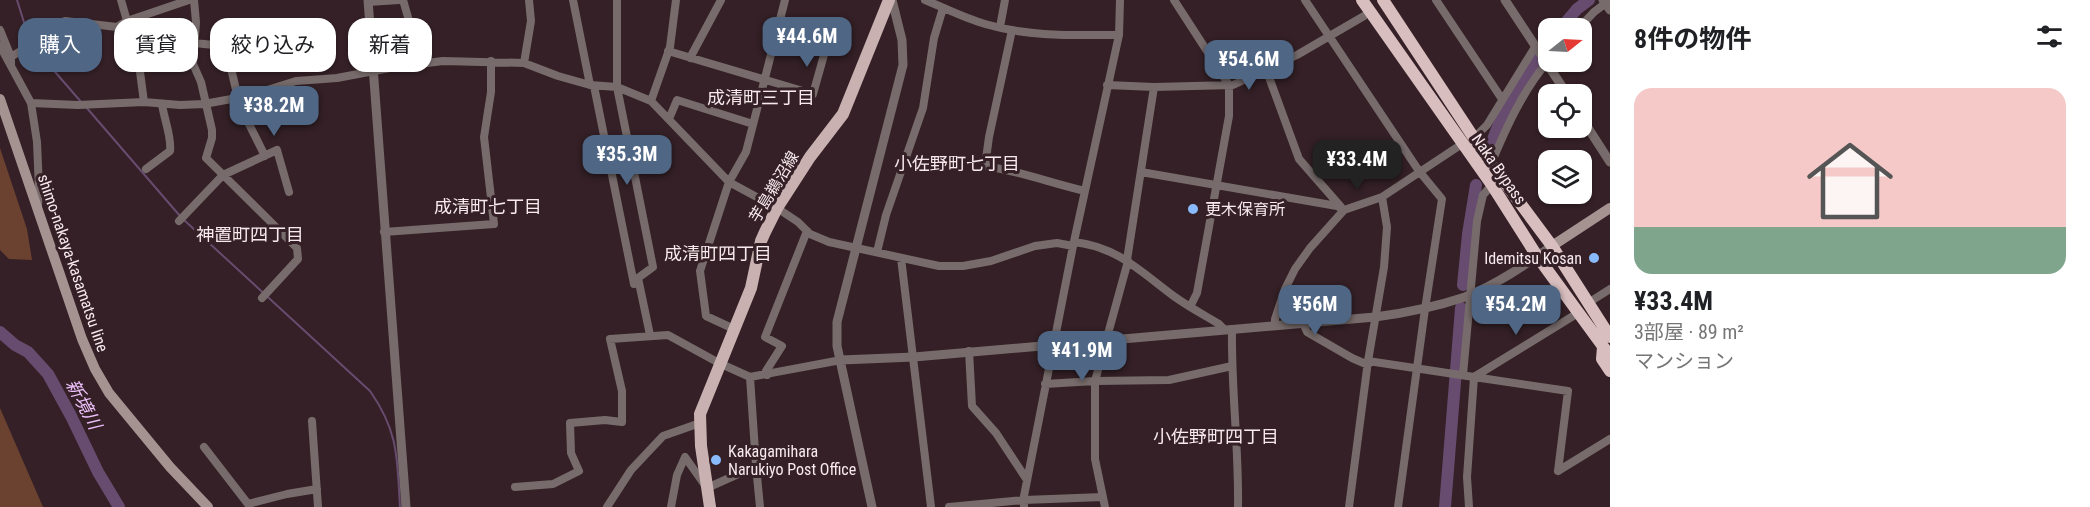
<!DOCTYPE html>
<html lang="ja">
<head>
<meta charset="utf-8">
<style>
	:root { --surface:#fff; --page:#f2f2f2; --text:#202124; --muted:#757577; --line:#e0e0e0; --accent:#4f6685 }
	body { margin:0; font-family:"Roboto Condensed","Noto Sans JP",sans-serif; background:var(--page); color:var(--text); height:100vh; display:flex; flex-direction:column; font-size:22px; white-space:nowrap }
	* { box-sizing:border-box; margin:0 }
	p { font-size:20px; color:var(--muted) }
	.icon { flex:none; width:33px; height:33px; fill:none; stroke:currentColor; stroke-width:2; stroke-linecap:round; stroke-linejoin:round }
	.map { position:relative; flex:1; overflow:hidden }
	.panel { display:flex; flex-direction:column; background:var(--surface); width:480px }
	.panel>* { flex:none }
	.guide { position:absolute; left:18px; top:18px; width:570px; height:54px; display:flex; gap:12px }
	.needle { width:39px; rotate:72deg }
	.controls { position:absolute; left:1538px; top:18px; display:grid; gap:12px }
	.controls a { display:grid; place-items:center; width:54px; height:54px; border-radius:12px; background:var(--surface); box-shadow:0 2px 4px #0004; font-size:30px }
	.price { position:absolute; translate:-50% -51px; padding:0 14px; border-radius:12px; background:var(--accent); color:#fff; font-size:20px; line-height:39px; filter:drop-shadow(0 2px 3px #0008) }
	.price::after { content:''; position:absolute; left:50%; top:36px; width:18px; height:14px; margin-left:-9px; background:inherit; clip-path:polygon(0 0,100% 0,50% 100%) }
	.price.selected { background:#222; color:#fff }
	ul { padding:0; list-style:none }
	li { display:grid; align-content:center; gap:12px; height:318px; padding:0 24px }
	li+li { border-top:2px solid var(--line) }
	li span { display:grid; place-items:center; height:186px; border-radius:18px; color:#555 }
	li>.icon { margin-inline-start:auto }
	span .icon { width:108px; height:108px; fill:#fffc; stroke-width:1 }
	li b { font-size:26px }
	h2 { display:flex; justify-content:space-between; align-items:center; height:72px; padding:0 24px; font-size:26px }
	.pill { padding:0 21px; border-radius:18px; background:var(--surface); box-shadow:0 2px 4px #0004; font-size:21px; line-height:54px }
	.pill.selected { background:var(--accent); color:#fff }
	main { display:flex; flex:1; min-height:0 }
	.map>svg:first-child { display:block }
	.forest { fill:#6b4130 }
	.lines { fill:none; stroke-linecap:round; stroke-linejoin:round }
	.stream { stroke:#674c6f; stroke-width:2 }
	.river { stroke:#674c6f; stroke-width:12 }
	.minor { stroke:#776c6b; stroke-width:8 }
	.tertiary { stroke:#776c6b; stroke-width:9 }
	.secondary { stroke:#a59392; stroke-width:10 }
	.primary { stroke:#c8b1b0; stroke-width:12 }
	.trunk { stroke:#d8bebe; stroke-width:12 }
	.poi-dot { fill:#89bafc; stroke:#342026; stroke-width:2 }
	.labels { text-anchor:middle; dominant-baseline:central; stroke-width:6; stroke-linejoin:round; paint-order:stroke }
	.street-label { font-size:16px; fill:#f7e9ed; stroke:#342026 }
	.poi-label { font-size:16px; fill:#f7e9ed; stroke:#342026; text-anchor:start }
	.neighbourhood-label { font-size:18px; fill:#f7e9ed; stroke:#342026 }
	.water-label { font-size:18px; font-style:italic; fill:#f0c2fe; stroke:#342026 }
</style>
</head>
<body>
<main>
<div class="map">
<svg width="1610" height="507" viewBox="0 0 1610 507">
	<rect width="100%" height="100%" fill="#342026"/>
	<path class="forest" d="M0,148l27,81 5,31 -23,-1 -9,-9z
		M0,408l43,99h-43z"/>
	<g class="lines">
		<path class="stream" d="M17,0l11,35 15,23 39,45
			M86,107l94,109
			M184,220l186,171c29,41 27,68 30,116"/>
		<path class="river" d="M1561,28l16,-19 12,-9
			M1492,142c12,-35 33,-68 56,-97
			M1463,285l5,-51 8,-49
			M0,332l15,13 13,7 20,22 23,42 27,56 21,35
			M1445,507l16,-199"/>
		<path class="minor" d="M121,0l6,21 62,-21
			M194,0l2,22 -3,42 8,18 11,48v8l-6,20 91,90 1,11 -36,39
			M403,0l7,24 9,14 8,25
			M573,0l17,85
			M617,0v87l36,180 -15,11 12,57
			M925,0c20,8 39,18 60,24 44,13 89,11 134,11
			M1174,0l55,85v31l-32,177 -7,14
			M1305,0l114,171 23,28 -17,110 -27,198
			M1436,0l66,99
			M368,2l31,-2
			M133,19l11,83
			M1000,27l5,-27
			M1579,28l15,-16 16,-12
			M0,30l11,27
			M1012,30l-23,107 -4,29c34,5 66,17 100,25
			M38,37l27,-16 52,6 10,-6
			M194,43l20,2 11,-2 13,55
			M0,46l31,57 6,39 2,47 -1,17
			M668,51l145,43 11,-39 -2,-6 -46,-12
			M690,58l31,-58
			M524,63l7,-42 -2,-21
			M11,65v-8l28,-18
			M1266,69l33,90 42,48
			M1107,85l47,2 79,-2 64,-30 67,-39
			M594,86l40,198
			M236,98l29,58
			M651,101l19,-54 6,-47
			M31,103l47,2 66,-3 36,3 24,-1 44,-8 48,-15 41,-3 58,-11 48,-6 81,2 34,13 32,9 27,2 34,14 78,81 48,26 21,14 12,12 19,8 110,24h24l28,-5 44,-15 22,-3 16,3
			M669,119l8,-19 76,24
			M1474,138l13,-13 48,-78
			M1491,164c15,-36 31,-72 57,-103
			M146,169l24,-18c2,-13 -6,-32 -8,-47
			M1141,172l196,34 7,4
			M179,221l44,-46 54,-25 12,42
			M384,232l110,-8 -10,-87 7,-45v-31
			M1074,242c44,5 67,30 101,55 14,10 29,18 44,27l6,6
			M877,252l9,-37 37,-107 11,-70 9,-30
			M901,258l30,249
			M1127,260l27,-173
			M1588,303l22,-14
			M1303,323l4,9 45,26 16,7
			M1275,325v-6l10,-30 10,-20 15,-21 34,-38 38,-13 80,-53
			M734,329l-28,-13 -6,-45 29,-89 17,-30 39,-152
			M1232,329c-1,60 7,118 6,178
			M969,351l3,55 24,27 31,47
			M1368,361l106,16 104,-64
			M767,375l-1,-4 16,-25 -17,-9 42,-106
			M1463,375l14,-154 6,-26 9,-10
			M750,377l6,89
			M1045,384l50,-3 74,-1 63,-14
			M312,421l6,86
			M204,447l44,57 39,-10 30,-5
			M1558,471l52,-32
			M515,487l38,-3 26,-13 -8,-18 -1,-30 35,-3 17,2v-31l-12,-52 58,-4 51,28 31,14 91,-17
			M607,507l24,-37 32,-34 37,-13
			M671,507l6,-32 8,-18 22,31 49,-22 4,41
			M949,507l75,-7 79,-3
			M1024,507v-11l49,-250 46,-211 1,-35
			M1105,507l-10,-48v-78l33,-120
			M1349,507l19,-146 16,-94 3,-40 -5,-30
			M1469,507l-2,-30 7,-100 94,14 -10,80"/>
		<path class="tertiary" d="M368,0l38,507
			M1505,0l62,94
			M1603,0l7,10
			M1581,117l29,45
			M841,360l73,-3 461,-40c31,-4 60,-10 90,-20 31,-12 60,-32 87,-51
			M872,507l-35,-161v-24l66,-257 -1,-25 -10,-40"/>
		<path class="secondary" d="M0,99l82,240 13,30 14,24 61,74 38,40
			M1552,246l58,-38"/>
		<path class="primary" d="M710,507l-9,-61 -1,-32 51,-126 10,-47 4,-9 12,-24 33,-51 33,-43 46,-114"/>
		<path class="trunk" d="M1362,0l130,185 45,71 73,100
			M1383,0l108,164 61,82 58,91
			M1603,347l-1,12 8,12"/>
	</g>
	<g class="poi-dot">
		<circle cx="1193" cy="209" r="6"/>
		<circle cx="1594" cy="258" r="6"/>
		<circle cx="716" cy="460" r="6"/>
	</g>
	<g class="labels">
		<g class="street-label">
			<text transform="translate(1499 169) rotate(55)">Naka Bypass</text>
			<text transform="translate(774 187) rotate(-59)">芋島鵜沼線</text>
			<text transform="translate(73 263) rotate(71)">shimo-nakaya-kasamatsu line</text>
		</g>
		<g class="poi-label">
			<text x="1205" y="209">更木保育所</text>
			<text x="1582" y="258" text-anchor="end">Idemitsu Kosan</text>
			<text x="728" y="451">Kakagamihara<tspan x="728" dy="18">Narukiyo Post Office</tspan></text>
		</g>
		<g class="neighbourhood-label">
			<text x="761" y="97">成清町三丁目</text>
			<text x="957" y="163">小佐野町七丁目</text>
			<text x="488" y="206">成清町七丁目</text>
			<text x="250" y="234">神置町四丁目</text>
			<text x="718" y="253">成清町四丁目</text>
			<text x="1216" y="436">小佐野町四丁目</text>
		</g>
		<g class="water-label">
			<text transform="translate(84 404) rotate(62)">新境川</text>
		</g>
	</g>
</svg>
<div class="controls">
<a><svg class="needle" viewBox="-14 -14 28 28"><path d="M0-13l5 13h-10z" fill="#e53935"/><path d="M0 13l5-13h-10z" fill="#757577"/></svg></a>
<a><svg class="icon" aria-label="locate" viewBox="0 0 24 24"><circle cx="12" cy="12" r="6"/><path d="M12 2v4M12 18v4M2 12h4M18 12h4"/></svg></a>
<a><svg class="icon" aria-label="layers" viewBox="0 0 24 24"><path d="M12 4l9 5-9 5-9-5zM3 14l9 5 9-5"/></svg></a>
</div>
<b class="price" style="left:807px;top:68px">¥44.6M</b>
<b class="price" style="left:1249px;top:91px">¥54.6M</b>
<b class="price" style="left:274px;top:137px">¥38.2M</b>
<b class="price" style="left:627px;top:186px">¥35.3M</b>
<b class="price selected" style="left:1357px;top:191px">¥33.4M</b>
<b class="price" style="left:1315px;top:336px">¥56M</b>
<b class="price" style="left:1516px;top:336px">¥54.2M</b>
<b class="price" style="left:1082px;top:382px">¥41.9M</b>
<div class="guide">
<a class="pill selected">購入</a>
<a class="pill">賃貸</a>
<a class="pill">絞り込み</a>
<a class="pill">新着</a>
</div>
</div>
<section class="panel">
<h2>8件の物件<svg class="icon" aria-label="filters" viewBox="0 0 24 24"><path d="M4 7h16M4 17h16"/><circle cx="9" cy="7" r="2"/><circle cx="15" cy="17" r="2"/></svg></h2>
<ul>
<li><span style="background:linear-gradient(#f6c9c9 75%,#7fa58c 0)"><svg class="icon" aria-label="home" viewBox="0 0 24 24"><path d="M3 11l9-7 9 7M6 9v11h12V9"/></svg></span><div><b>¥33.4M</b><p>3部屋 · 89 m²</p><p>マンション</p></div></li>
</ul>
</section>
</main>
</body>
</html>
